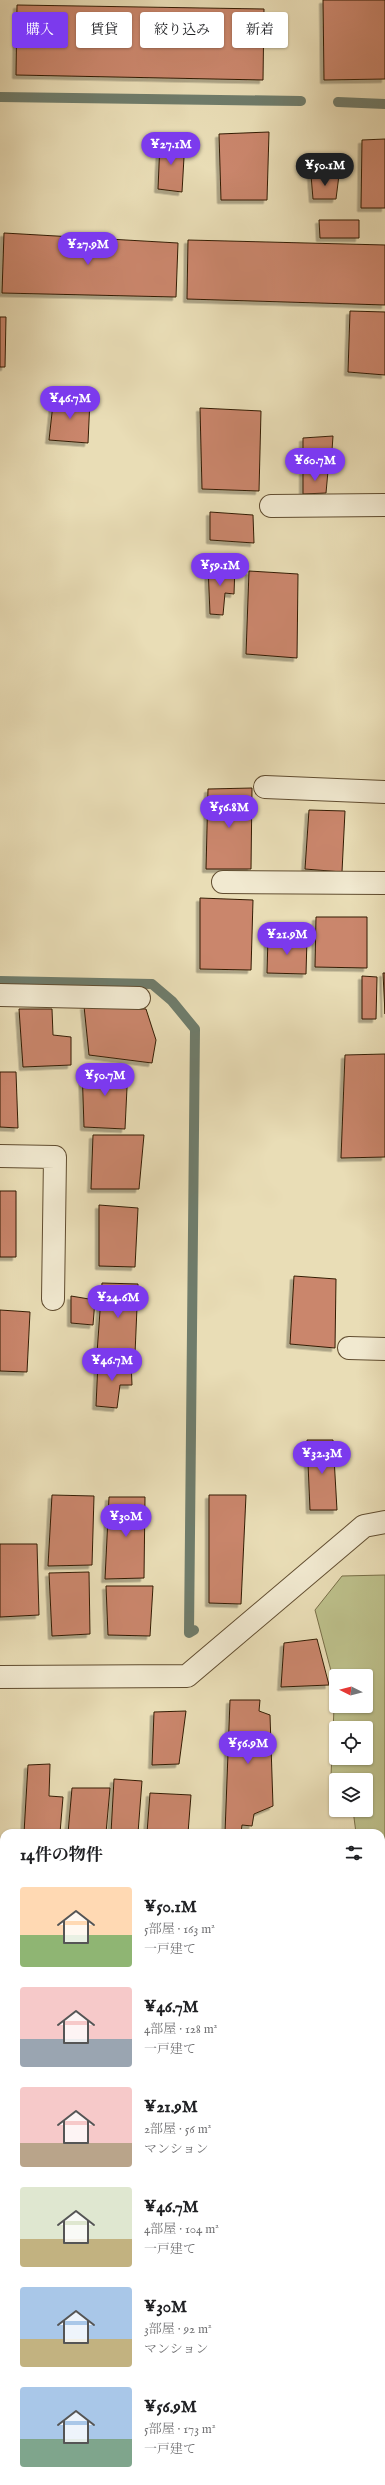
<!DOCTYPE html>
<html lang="ja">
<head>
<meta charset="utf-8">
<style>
	:root { --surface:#fff; --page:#f2f2f2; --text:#202124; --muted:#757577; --accent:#7c3aed }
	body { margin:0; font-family:"IM FELL English","Noto Serif JP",serif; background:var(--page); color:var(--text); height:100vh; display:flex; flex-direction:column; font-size:15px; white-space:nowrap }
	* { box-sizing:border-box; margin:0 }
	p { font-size:13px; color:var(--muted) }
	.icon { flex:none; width:22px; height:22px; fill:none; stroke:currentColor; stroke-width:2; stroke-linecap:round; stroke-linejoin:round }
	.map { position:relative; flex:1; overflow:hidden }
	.panel { position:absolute; left:0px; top:1829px; width:385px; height:656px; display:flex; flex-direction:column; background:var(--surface); border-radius:12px 12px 0 0; box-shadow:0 1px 3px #0004 }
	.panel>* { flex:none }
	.hud { position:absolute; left:12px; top:12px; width:361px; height:36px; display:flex; gap:8px }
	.needle { width:26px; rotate:276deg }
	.tools { position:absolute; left:329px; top:1669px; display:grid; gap:8px }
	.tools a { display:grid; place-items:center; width:44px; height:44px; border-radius:4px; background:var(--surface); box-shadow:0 1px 3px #0004; font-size:20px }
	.price { position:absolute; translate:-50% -34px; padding:0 9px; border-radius:14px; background:var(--accent); color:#fff; font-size:13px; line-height:26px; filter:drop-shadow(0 1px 2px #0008) }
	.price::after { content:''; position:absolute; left:50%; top:24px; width:12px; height:9px; margin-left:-6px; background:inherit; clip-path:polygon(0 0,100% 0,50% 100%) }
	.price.current { background:#222; color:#fff }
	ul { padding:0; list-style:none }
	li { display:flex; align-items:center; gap:12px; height:100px; padding:0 20px }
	li span { display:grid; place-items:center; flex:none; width:112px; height:80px; border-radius:4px; color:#555 }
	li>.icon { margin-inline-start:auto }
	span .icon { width:48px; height:48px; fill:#fffc; stroke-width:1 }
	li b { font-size:17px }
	h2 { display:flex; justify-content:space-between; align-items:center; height:48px; padding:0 20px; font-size:17px }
	.tag { padding:0 14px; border-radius:4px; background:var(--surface); box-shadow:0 1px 3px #0004; font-size:14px; line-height:36px }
	.tag.current { background:var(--accent); color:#fff }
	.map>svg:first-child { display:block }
	.green { fill:#bcbf8a; stroke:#786e47; fill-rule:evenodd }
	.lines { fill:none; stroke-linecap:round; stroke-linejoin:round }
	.stream { stroke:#6f7c6b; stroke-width:10 }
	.building { fill:#ca866c; stroke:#341d04; filter:url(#shadow) }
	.minor-casing { stroke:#614d30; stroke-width:24 }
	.minor { stroke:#f1e9d0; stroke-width:22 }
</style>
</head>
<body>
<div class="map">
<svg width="385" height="2485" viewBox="0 0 385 2485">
	<defs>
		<filter id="shadow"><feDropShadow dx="-3.5" dy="3.5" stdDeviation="0" flood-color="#0004"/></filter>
	</defs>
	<rect width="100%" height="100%" fill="#e9ddb6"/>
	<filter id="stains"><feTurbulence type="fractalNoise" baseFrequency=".005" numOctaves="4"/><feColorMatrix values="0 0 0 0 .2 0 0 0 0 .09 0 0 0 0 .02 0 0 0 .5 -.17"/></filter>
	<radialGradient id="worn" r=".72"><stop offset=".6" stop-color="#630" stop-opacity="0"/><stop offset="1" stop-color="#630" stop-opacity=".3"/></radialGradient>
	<path class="green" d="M385,1575v337l-4,-1v-78h-25l-3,-23h13v-30h-30v19l-6,-1 5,-112 -20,-76 27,-34zM336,1676h30v30h-30zM336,1728h30v30h-30z"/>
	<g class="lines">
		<path class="stream" d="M0,97l301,4
			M338,102l47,2
			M0,981l152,3 20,17 23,28 -6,604 5,-3"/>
	</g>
	<path class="building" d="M323,0h62v79l-61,1z
		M17,5l247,4 -1,71 -247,-5z
		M269,132l-2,68h-46l-2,-66z
		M385,139v69h-24l1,-68z
		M185,140l-3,52 -24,-3 2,-47z
		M311,175h28l-3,24h-23z
		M319,220h40v18h-39z
		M4,233l174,10 -2,54 -174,-4z
		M188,240l197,5v60l-198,-6z
		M350,311l35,1v63l-37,-3z
		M0,317h6l-1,50h-5z
		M54,395l36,4 -2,44 -39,-3z
		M200,408l61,3 -2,80 -57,-2z
		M333,436l-2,29 -28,-2v-25z
		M303,471h25l-2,22 -23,1z
		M210,512l43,3 1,28 -44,-3z
		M208,566h27l-1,28 -9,-1 -2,22 -13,-1z
		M249,571l49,3 -1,84 -51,-4z
		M252,788l-1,81h-45l2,-80z
		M309,810l36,1 -3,61 -37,-3z
		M200,898l53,2 -2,70 -51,-1z
		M316,917h51v51l-52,-1z
		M268,937l39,1 -1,36 -39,-1z
		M383,973h2v41z
		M362,976l15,1 -1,42h-14z
		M84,1006l62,3 10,31 -4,23 -63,-8z
		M19,1009h33l1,26 18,2v28l-48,2z
		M385,1054v103l-44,1 4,-103z
		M82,1067h46l-3,62 -41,-2z
		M0,1072h16l2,56 -18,-1z
		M93,1135h51l-5,54h-48z
		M0,1191h16v66h-16z
		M99,1205l39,3 -3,59 -36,-1z
		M294,1276l42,3 -1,69 -45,-4z
		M102,1283l36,1 -3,70 -38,-1z
		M71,1296l24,4 -2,25 -22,-2z
		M0,1310l30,2 -3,60 -27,-1z
		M131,1361l1,24h-12l-3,23 -21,-2 2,-44z
		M307,1440h26l4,70h-27z
		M52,1495l42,1 -2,69 -44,1z
		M209,1495h37l-5,109 -32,-1z
		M109,1497h36l-1,81 -39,1z
		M0,1544h37l2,71 -39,2z
		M89,1572l1,62 -38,2 -3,-63z
		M106,1586h47l-3,50 -42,-1z
		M317,1639l12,46 -48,2 3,-44z
		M230,1700h30l-1,11 11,4 3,91 -19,8 -2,12 -10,-1 -1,8h-16z
		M186,1711l-7,53 -27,1 2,-53z
		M50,1764l-1,32 14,1 -3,36h-36l4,-68z
		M114,1779l28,2 -4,52h-27z
		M72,1788h38l-4,45h-38z
		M150,1793l41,2 -3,38h-41z
		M0,1923l4,1v89l-3,28z
		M4,2113v345l-4,-1v-343z
		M381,2168h4v60h-4z
		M381,2269h4v59l-4,-1z
		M381,2429h4v56h-68v-4h64z"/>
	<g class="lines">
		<defs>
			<path id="minor" d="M271,506l114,-1
				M265,787l120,5
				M223,882l162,1
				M0,995l139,3
				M0,1156l55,1 -2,142
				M349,1348l36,1
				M0,1677l187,-1 177,-150 21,-4
				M0,2081l4,1
				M381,2115l4,1
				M263,2481v4"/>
		</defs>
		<use href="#minor" class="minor-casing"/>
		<use href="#minor" class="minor"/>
	</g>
	<rect width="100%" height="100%" filter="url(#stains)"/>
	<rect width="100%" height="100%" fill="url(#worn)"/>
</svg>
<div class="tools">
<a><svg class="needle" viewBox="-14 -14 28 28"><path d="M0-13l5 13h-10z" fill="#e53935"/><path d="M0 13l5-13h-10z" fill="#757577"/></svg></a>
<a><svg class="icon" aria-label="locate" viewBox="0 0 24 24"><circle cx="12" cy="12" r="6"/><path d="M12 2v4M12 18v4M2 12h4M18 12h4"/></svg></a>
<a><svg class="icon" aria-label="layers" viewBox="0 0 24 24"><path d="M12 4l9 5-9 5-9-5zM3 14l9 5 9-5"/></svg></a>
</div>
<b class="price" style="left:171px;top:166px">¥27.1M</b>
<b class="price current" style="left:325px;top:187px">¥50.1M</b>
<b class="price" style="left:88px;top:266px">¥27.9M</b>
<b class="price" style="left:70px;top:420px">¥46.7M</b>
<b class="price" style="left:315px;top:482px">¥60.7M</b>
<b class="price" style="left:220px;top:587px">¥59.1M</b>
<b class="price" style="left:229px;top:829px">¥56.8M</b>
<b class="price" style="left:287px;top:956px">¥21.9M</b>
<b class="price" style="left:105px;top:1097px">¥50.7M</b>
<b class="price" style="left:118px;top:1319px">¥24.6M</b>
<b class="price" style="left:112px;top:1382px">¥46.7M</b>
<b class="price" style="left:322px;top:1475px">¥32.3M</b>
<b class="price" style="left:126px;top:1538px">¥30M</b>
<b class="price" style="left:248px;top:1765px">¥56.9M</b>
<div class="hud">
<a class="tag current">購入</a>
<a class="tag">賃貸</a>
<a class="tag">絞り込み</a>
<a class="tag">新着</a>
</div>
<section class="panel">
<h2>14件の物件<svg class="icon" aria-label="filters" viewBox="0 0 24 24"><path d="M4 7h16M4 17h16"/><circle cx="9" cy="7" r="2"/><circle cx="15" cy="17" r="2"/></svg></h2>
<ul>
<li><span style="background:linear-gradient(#ffd9b3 60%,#8fb573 0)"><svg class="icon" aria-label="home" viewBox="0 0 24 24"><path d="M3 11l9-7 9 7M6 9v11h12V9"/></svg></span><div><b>¥50.1M</b><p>5部屋 · 163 m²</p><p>一戸建て</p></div></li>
<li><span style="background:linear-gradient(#f6c9c9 65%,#9aa5b1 0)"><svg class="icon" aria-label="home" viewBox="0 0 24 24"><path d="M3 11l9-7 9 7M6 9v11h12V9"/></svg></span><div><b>¥46.7M</b><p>4部屋 · 128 m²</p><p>一戸建て</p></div></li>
<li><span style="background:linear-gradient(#f6c9c9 70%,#b9a48a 0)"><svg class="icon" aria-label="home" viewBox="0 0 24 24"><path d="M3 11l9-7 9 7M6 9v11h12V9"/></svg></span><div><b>¥21.9M</b><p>2部屋 · 56 m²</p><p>マンション</p></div></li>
<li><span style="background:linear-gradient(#dfe7d0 65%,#c2b280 0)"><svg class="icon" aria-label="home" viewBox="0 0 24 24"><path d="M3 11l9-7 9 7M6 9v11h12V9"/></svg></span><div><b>¥46.7M</b><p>4部屋 · 104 m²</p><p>一戸建て</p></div></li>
<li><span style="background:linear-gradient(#a9c7e8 65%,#c2b280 0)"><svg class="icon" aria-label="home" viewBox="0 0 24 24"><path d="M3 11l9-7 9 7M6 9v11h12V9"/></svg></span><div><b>¥30M</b><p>3部屋 · 92 m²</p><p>マンション</p></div></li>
<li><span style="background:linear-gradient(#a9c7e8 65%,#7fa58c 0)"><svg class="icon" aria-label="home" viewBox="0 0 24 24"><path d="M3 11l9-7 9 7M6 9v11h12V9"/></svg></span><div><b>¥56.9M</b><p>5部屋 · 173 m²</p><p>一戸建て</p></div></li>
</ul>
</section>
</div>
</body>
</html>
